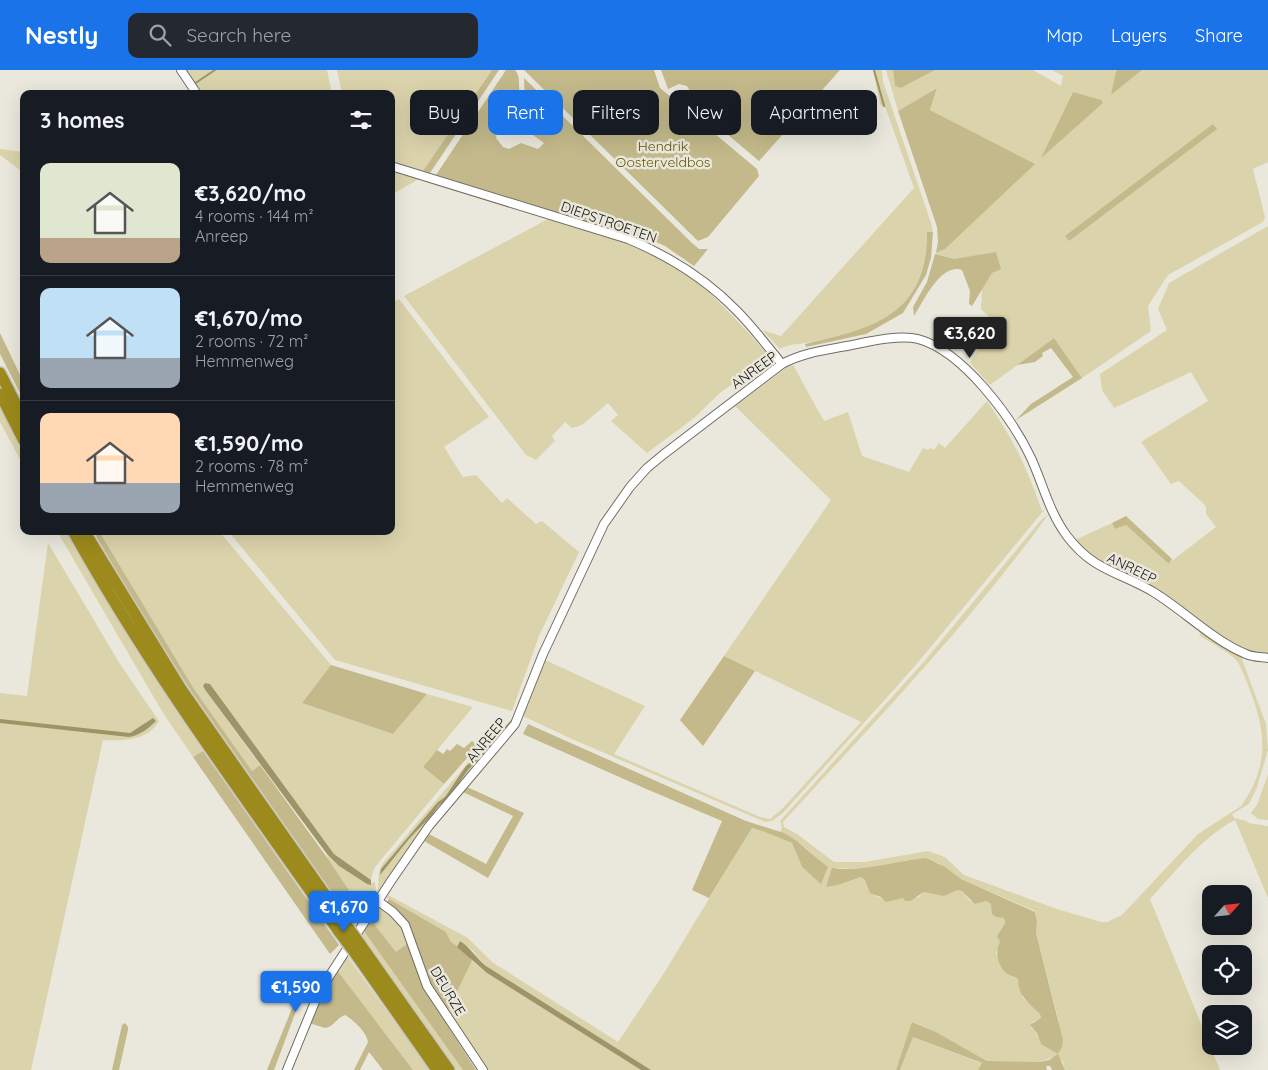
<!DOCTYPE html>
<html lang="en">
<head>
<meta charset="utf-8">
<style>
	:root { --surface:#171b24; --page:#242831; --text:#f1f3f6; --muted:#9ea1a6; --line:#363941; --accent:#1a73e8 }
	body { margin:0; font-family:Quicksand,sans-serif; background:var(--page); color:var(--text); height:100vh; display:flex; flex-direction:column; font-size:19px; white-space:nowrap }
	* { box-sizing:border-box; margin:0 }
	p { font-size:16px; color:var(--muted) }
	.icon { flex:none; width:28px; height:28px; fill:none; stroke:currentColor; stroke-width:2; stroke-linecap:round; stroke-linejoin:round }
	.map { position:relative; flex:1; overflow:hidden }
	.details { position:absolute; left:20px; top:20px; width:375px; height:445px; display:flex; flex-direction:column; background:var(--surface); border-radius:10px; box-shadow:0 5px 20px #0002 }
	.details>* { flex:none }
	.banner { position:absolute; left:410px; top:20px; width:475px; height:45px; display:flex; gap:10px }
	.needle { width:32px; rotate:63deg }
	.tools { position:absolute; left:1202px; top:815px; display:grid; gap:10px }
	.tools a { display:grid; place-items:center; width:50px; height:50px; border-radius:10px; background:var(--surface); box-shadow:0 5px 20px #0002; font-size:25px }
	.price { position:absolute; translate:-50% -42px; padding:0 11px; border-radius:5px; background:var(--accent); color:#fff; font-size:16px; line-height:32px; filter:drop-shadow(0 1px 2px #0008) }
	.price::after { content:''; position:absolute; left:50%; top:30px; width:15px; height:11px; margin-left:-8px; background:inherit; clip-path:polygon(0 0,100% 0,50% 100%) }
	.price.current { background:#222; color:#fff }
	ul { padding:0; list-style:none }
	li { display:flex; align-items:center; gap:15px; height:125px; padding:0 20px }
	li+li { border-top:1px solid var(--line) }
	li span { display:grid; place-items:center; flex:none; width:140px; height:100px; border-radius:10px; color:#555 }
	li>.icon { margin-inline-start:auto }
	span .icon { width:60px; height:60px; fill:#fffc; stroke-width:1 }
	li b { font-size:21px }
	h2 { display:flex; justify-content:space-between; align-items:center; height:60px; padding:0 20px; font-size:21px }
	.pill { padding:0 18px; border-radius:10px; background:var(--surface); box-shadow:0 5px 20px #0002; font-size:18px; line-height:45px }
	.pill.current { background:var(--accent); color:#fff }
	header { display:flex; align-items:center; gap:30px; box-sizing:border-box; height:70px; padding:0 25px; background:var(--accent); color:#fff }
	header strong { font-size:24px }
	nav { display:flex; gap:28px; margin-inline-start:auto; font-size:18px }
	.search { width:350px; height:45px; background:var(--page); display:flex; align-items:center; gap:12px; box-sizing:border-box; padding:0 18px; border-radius:10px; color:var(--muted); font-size:19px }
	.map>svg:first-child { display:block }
	.green { fill:#dbd3ab; fill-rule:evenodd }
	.forest { fill:#c3b98b }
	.water { fill:#9d9467 }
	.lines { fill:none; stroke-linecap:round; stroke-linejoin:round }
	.stream { stroke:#9d9467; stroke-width:2 }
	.minor-casing { stroke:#716f64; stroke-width:10 }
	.highway-casing { stroke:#c7c7c6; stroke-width:14 }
	.minor { stroke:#fff; stroke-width:8 }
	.highway { stroke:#9d8a1c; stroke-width:11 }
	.highway-bridge-casing { stroke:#c7c7c6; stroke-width:14; stroke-linecap:butt }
	.highway-bridge { stroke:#9d8a1c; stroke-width:11 }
	.labels { text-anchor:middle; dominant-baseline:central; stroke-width:5; stroke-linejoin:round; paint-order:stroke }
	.park-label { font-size:14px; fill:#645603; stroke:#eae8dc }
	.street-label { font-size:14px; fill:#171612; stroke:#eae8dc }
</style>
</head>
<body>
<header>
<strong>Nestly</strong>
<div class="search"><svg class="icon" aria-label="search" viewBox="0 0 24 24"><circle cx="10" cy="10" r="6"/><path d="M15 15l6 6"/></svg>Search here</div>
<nav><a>Map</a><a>Layers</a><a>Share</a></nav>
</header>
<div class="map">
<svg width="1268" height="1000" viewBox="0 0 1268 1000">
	<rect width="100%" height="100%" fill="#eae8dc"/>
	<path class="green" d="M185,0h142l5,24h-129z
		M337,0h155l-69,101 -32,-9v-68h-49z
		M873,0h9l1,12 9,26 39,115 2,9h-6c-1,77 -44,94 -110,109 -12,3 -27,2 -37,8l-18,-19 19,6 133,-148 -28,-79 -6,-5z
		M886,0h7l2,16 6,2 34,-18h98l28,16 2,-10 -11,-6h65l-5,24 30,-24h126v92l-15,7 12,48 -2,5 -95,53 -20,31 3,25 -69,47 -28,-40 -64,47 -20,-22 12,-19 18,-16 -19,-19 1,-21 10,-15 4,-20 -42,6 -19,-5 10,-5 89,-85 -104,-54 7,-22 -39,23zM1073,22l30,11 -61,53z
		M0,79l24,3v21l-24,-18z
		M391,101l28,8 -28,16z
		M548,149c35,11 73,19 106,36 48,23 82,64 117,103l-50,34 -27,26 -47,35 -36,-32 7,-6 -10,-12 -26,22 -10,3 -7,-6 -13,14 3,5 -19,19 -10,-5 -122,-159z
		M1268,156v430c-10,-2 -21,-5 -29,-9 -19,-10 -34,-24 -52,-35 -29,-19 -94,-43 -112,-72l37,-17 3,6 11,-4 43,38 47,-36 -10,-13v-8l-27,-25 -8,3 -30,-42 67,-41 -17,-29 -77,36 -12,-18 -2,-16 67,-44 -9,-21 11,-26z
		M399,229l90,118 -45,30 19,30 13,-2 26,28 5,-5 29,26 6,-3 37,31 -40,84 -27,75 -177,-51 -107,-129h163v-228z
		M793,295l31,56 24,-9 14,44 47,16 14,-24 5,2 2,-2 4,2 5,-7 6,5 42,-47c26,38 40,66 55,110l3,-2 -130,157 -132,147 -11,8 -7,1 -193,-83 -49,-23 22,-56 100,46 -31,48 146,63 10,2 14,-12 77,-85 -137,-66 107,-156 -96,-94 51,-38z
		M0,337l24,47v13l-24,-45z
		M1048,445c-79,109 -174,208 -265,307l1,5 13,7 37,28h31l63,-11 17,6 19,18 93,34 44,13h6l15,-7 76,-81 43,-28c27,-38 26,-71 10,-113 -4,-10 -8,-23 -14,-32 -9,-10 -27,-18 -38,-26l3,-5 38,24 26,70 2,26 -11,37 -8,17 -17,10 2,4 13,3 1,2 20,3v72l-33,-78c-34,18 -59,51 -85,79l70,171h-155l-2,-8 -7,-6 -17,6 -52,-1 -51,-29 -23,-10 -17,48h-245l-165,-104 -7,-7 -6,-8 -13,-10 -3,6 -6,-5 -5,-10 -59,-34 1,-3 80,43 24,24 126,80 46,-69 88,-145 13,4 27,11 10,24 19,16 7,-16 -21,-18 -27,-17 2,-4 -2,-7 141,-156 121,-146zM908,790l30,3 23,16 74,32 2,11 -1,11 23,89 -21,16 -3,-8 -4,-2 2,-6 8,-4 -1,-4 -17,-16 -5,-19 -12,-6 -10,-20 5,-11 -2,-10 6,-9 -1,-5 -11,-7 -2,-7 -5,-3h-16l-8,-10 -5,-1c-19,8 -16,1 -33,2l-5,5 -27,2 -15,-2 -12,-17 -4,-3 -23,8 -11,1 6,-18h43z
		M57,461h9l68,116 69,104 -10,6 -30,-44z
		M99,461h120l112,134 -29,38 91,31 34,-40 46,13 -50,60 21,17 -65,78 -5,7 -3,11 -37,-26 -124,-170 -5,-1 1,8 54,74 -8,6 -58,-82z
		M48,473l72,121 39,57c-11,20 -36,20 -56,19l-72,330h-31v-377l27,3z
		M483,680h5l-73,89 -39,59 -2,-1c8,-10 1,-22 9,-34l85,-100z
		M1268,704v46l-10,-1 -7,-6 6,-8z
		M327,784l12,12 28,18 8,-2 1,9 -12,18 -6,14 -13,-19 6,-9 -23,-35z
		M386,831l13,11 9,10 40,88 24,-49 15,12 154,97h-156l-57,-85 -14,-41z
		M379,839c17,2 24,20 29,34l-12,9 -25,-32z
		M364,860l99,140h-6l-96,-136z
		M347,886l83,114h-17l-76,-100z
		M913,967l70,27 -5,6h-78z"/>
	<path class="forest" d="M492,0h7l-69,103 -7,-2z
		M506,0h9c4,5 4,9 4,15 2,24 -6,31 -22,48l-1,5 7,9 6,2 12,-6 17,6 6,-6 -29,-21 10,-18 -1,-26 168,165 7,6h9l-14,17 -29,-20 -22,-10 -19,-2 -188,-59z
		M524,0h130l6,18 97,81 2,7 -51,61 -10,4z
		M661,0h179l-81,91 -70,-59 4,-6 -6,-10 -8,-2 -11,5z
		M893,0h42l-34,18 -6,-2z
		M1117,0h25l-31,25 5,-23z
		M937,18l-7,22 105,54 -90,85 -9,4 2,-11 -1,-15 -39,-116z
		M1073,22l28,8 2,3 -62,55z
		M1213,54l4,5 -148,112 -4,-5z
		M927,162h6l-2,26 -5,17 -23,38 -37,21 -60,13 -1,-3c69,-16 122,-29 122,-112z
		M996,182l5,17 -9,4 -20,33 -3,-2 1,-13 -8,-21c-21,-8 -39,32 -48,46l-1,-9 14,-25 8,-28 19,5z
		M0,263l24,50v18l-24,-47z
		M1054,268l28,40 -66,42 15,-16 42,-27 -22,-29 -9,5 1,3 -8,6 -18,3z
		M1126,446l46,43 -3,5 -43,-39 -11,4 -3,-6z
		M93,461h6l95,158 58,82 8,-6 66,91 26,39 -7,9 11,15 -2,5 -163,-233 -48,-75z
		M724,586l31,15 -52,75 -23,-26z
		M331,595l96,29 -34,40 -91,-31z
		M528,654l218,97 38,12 10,6 34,28 -7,17 -19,-17 -10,-24 -27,-11 -13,-4 -43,70 -17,-8 30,-69 -78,-33 -121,-54z
		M472,671l9,6 -14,11 -23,26 -21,-17 14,-17 6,4 4,-5 3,2 7,-7 7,4z
		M203,681l136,194 -9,9 -137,-197z
		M467,717l57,26 -36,65 -64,-37 5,-7 57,30 27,-48 -50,-24z
		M926,788l19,9 16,12 74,33 2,10 -1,11 27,107 -1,7 -4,7 7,16h-13l-2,-4h-4l1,4h-69l4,-7 -69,-26 -13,33h-4l16,-48 24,10 51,29 52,1 10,-2 9,-6 -17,-10 -4,-11 -7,-8 11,-7 -1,-4c-11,-11 -22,-18 -22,-35 -4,-3 -8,-3 -12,-6 -9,-9 -11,-21 -6,-31l-3,-6 8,-13 -1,-5 -8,-1 -4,-3 -1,-10 -5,-3 -11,3 -13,-13 -5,-1 -13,6 -20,-4 -14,9h-5l-2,-3 -17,4 -5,-5 -11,-4 -5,-13 -4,-3 -23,8 -12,2 6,-19c33,4 63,-7 94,-10z
		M389,829l57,33 5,10 17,12 4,7 -24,49c-6,-8 -13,-17 -17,-26 -16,-34 -11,-56 -44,-82z
		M371,850l25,32 12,-9 15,44 53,83h-13l-99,-139 -3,3 -5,-7 2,-4 6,7z
		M337,900l3,4 73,96h-30l-14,-18 -9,18h-6l14,-28c-1,-10 -15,-22 -23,-27 -9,3 -11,12 -20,13l-16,-5 13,-29z
		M295,933h4l-25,67h-7l26,-64z
		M125,953l3,4v3l-9,40h-7l10,-45z"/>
	<path class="water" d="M205,613l5,1 124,170 37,26v5l-4,-1 -28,-18 -12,-12 -121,-163 -3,-5z
		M153,648l3,3c-7,7 -17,15 -27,16l-129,-14v-4l130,14z
		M512,649l3,1 -47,50 -21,29 -8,6 -8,11 -22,23 -29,36 1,-6 57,-67 7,-5 21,-31 18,-14z
		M460,871c11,7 16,17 26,25l165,104h-10l-154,-97 -30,-26z"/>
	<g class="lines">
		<path class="stream" d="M874,0l10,36
			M194,14l21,-14"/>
		<defs>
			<path id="minor" d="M181,0l16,24
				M391,96l237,73c41,17 78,40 109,72 16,16 30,35 45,53
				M378,831l15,11 12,13 22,61 56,84
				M287,1000l32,-78 72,-111 38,-55 86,-102 28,-70 61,-130 26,-37 17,-19 17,-14 118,-90c20,-11 43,-14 65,-18 20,-4 52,-12 71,-7 45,12 94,79 113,119 12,26 18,54 36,78 27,36 54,36 88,57 29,18 59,48 91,61 6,3 15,3 22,4"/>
			<path id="highway" d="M0,303l24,47
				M0,324l24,47
				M73,461c78,141 175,271 267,402
				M84,461l97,158 166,237
				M360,874l89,126
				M355,883l82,117"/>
		</defs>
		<use href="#minor" class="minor-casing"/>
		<use href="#highway" class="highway-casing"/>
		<use href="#minor" class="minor"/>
		<use href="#highway" class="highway"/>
		<defs>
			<path id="highway-bridge" d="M347,856l13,18
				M340,863l15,20"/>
		</defs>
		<use href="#highway-bridge" class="highway-bridge-casing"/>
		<use href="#highway-bridge" class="highway-bridge"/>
	</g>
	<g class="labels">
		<g class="park-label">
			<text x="663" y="76">Hendrik<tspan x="663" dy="16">Oosterveldbos</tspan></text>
		</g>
		<g class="street-label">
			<text transform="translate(609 152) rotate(19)">DIEPSTROETEN</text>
			<text transform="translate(754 300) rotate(-36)">ANREEP</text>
			<text transform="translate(1132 498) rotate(26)">ANREEP</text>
			<text transform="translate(486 670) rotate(-50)">ANREEP</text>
			<text transform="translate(448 921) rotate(59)">DEURZE</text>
		</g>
	</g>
</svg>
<div class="tools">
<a><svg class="needle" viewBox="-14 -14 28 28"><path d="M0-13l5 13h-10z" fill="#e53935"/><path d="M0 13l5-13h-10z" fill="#9ea1a6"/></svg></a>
<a><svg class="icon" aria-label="locate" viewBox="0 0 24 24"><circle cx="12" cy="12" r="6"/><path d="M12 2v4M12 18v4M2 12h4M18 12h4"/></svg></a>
<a><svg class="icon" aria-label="layers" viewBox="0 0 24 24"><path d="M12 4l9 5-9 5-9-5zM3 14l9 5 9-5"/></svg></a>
</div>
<b class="price current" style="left:970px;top:289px">€3,620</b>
<b class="price" style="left:344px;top:863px">€1,670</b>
<b class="price" style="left:296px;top:943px">€1,590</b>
<div class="banner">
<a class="pill">Buy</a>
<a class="pill current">Rent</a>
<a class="pill">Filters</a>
<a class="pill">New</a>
<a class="pill">Apartment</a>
</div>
<section class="details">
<h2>3 homes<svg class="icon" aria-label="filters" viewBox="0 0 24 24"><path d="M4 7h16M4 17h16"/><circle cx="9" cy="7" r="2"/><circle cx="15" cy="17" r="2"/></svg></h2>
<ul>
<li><span style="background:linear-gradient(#dfe7d0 75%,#b9a48a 0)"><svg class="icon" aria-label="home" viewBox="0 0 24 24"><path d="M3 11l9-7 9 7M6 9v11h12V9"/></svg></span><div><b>€3,620/mo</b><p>4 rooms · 144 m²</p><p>Anreep</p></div></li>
<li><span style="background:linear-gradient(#bfe0f5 70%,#9aa5b1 0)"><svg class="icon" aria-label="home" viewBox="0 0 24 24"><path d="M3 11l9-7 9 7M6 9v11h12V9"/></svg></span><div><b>€1,670/mo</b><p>2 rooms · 72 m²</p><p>Hemmenweg</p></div></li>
<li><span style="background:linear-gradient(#ffd9b3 70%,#9aa5b1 0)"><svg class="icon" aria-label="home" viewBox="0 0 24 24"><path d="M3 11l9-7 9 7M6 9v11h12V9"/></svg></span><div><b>€1,590/mo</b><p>2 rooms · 78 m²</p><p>Hemmenweg</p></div></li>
</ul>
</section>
</div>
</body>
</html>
